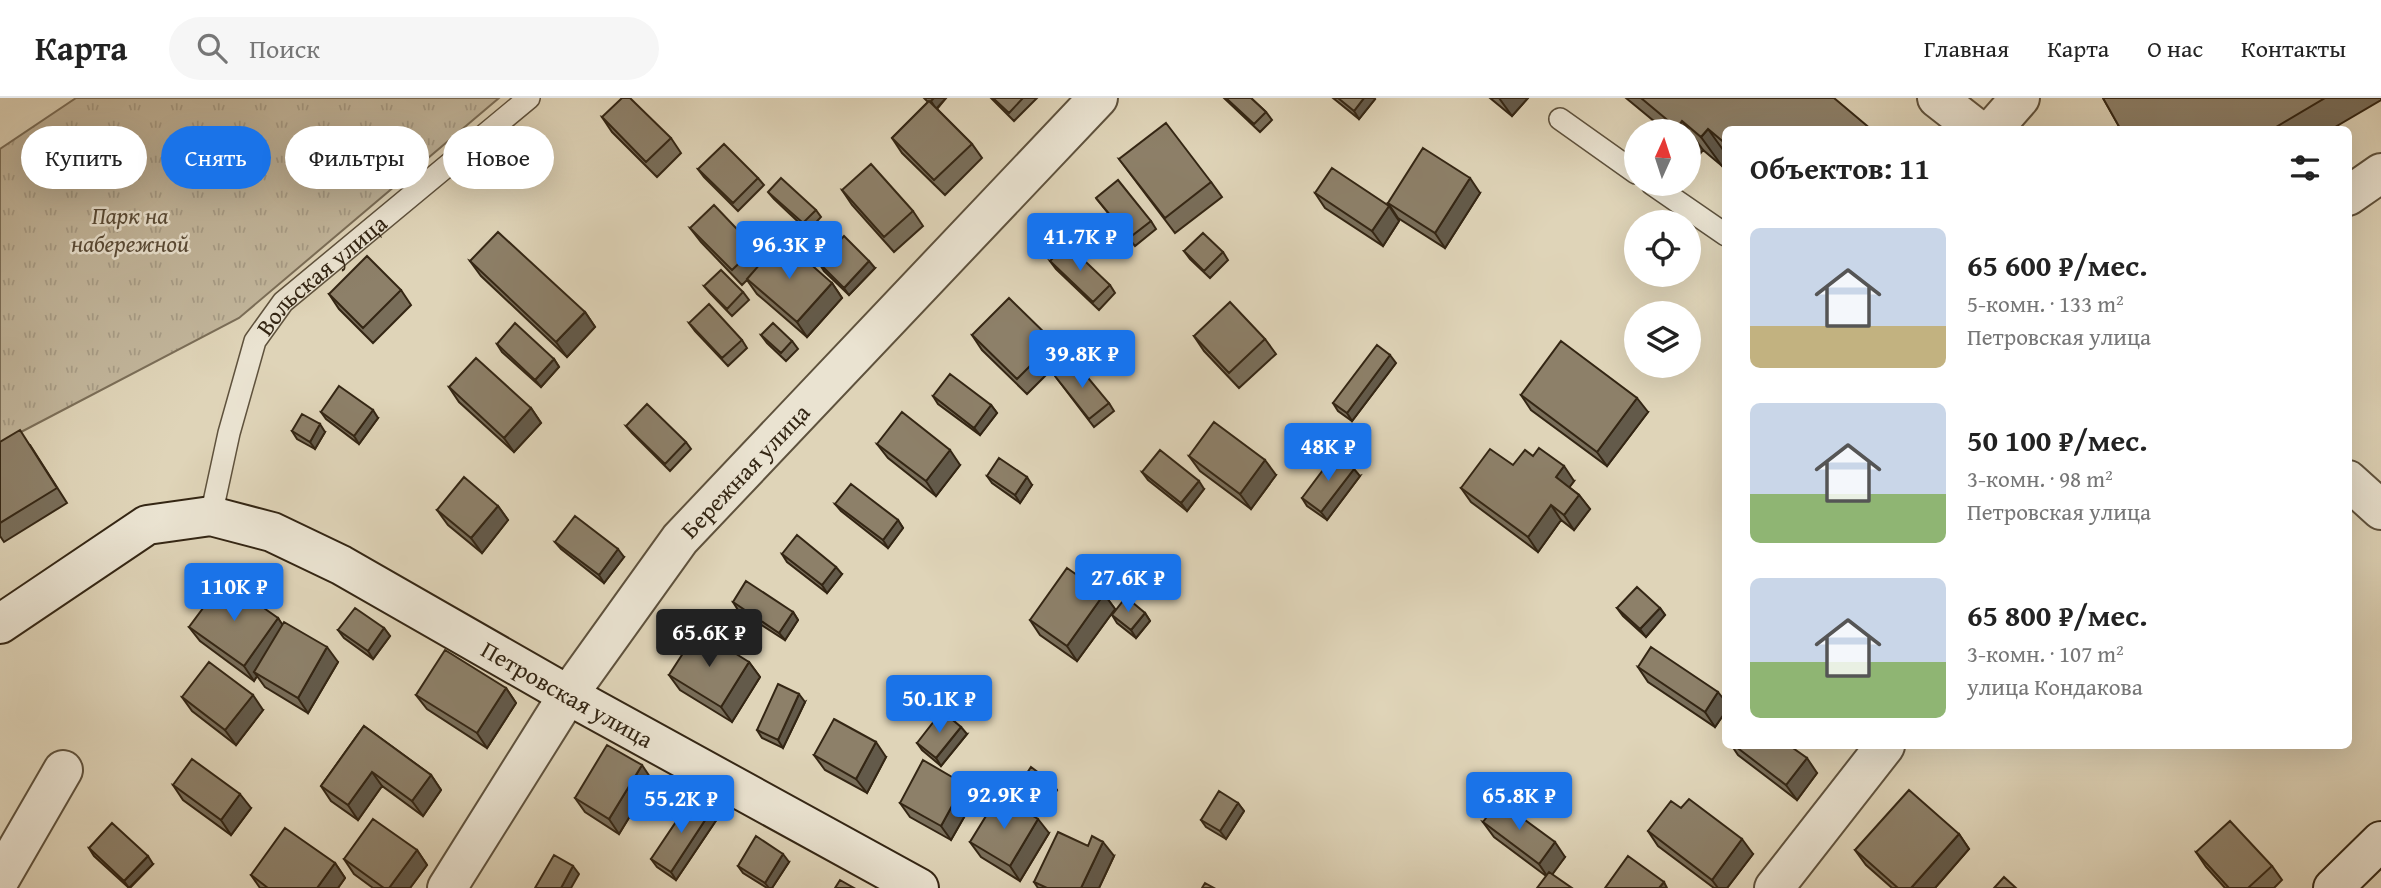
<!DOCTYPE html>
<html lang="ru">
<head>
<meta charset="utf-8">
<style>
	:root { --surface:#fff; --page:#f6f6f6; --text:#222; --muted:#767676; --line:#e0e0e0; --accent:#1a73e8 }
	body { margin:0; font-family:"Gentium Book Plus",serif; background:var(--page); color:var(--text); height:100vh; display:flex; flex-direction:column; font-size:26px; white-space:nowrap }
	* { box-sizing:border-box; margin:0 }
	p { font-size:23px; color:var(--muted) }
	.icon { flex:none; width:38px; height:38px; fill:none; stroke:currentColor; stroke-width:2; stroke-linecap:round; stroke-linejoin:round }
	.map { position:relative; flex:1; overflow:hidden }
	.sheet { position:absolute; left:1722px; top:28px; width:630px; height:623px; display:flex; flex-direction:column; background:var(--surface); border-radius:10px; box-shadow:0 7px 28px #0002 }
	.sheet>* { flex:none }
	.banner { position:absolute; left:21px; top:28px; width:665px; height:63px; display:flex; gap:14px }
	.needle { width:46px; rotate:3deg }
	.fabs { position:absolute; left:1624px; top:21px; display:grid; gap:14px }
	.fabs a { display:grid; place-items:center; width:77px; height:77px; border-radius:50%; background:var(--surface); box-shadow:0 7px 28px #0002; font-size:35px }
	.price { position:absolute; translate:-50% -60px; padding:0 16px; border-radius:7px; background:var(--accent); color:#fff; font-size:23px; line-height:46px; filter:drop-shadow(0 2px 4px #0008) }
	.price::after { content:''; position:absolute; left:50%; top:42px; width:21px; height:16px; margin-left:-10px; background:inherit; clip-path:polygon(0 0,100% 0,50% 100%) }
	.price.on { background:#222; color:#fff }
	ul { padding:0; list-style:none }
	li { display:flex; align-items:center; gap:21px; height:175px; padding:0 28px }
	li span { display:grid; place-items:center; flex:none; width:196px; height:140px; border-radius:10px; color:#555 }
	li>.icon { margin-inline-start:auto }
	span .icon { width:84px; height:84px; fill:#fffc; stroke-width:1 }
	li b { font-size:30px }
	h2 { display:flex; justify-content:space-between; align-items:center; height:84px; padding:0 28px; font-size:30px }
	.pill { padding:0 24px; border-radius:32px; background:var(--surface); box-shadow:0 7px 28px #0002; font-size:24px; line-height:63px }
	.pill.on { background:var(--accent); color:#fff }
	header { display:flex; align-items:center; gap:42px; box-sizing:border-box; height:98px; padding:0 35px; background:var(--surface); border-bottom:2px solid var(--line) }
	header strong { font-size:33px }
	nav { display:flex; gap:38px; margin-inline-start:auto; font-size:24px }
	.search { width:490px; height:63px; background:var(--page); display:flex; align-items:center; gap:18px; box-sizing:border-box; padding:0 24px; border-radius:38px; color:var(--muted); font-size:26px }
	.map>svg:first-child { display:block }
	.park { fill:url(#park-tufts); stroke:#7b6e58; stroke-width:2 }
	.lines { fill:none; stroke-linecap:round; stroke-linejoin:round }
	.lane-casing { stroke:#5f523d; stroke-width:24 }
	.street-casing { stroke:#5f523d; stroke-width:42 }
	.secondary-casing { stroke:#342614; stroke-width:42 }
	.lane { stroke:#eae3d1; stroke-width:21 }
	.street { stroke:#eae3d1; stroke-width:38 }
	.secondary { stroke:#eae3d1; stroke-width:38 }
	.wall { fill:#796e5a; stroke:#342614; stroke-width:2 }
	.shaded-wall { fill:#635a4a; stroke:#342614; stroke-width:2 }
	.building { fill:#8d8069; stroke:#342614; stroke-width:2 }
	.labels { text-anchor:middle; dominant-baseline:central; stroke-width:5; stroke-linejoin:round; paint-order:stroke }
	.park-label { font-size:24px; font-style:italic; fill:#584a36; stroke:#eae3d1 }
	.street-label { font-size:24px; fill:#342614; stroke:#eae3d1 }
</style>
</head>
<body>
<header>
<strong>Карта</strong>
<div class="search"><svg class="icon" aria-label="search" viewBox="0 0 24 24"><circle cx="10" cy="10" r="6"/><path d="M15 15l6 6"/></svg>Поиск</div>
<nav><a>Главная</a><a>Карта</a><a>О нас</a><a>Контакты</a></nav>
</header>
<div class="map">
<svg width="2381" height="790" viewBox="0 0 2381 790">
	<defs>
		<pattern id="park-tufts" width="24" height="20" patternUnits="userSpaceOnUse" patternTransform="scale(1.75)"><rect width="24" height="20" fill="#c2b69c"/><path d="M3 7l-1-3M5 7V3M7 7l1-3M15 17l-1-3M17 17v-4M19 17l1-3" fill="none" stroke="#a79c86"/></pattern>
	</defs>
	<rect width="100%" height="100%" fill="#dfd4b8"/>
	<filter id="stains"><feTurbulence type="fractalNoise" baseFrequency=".00286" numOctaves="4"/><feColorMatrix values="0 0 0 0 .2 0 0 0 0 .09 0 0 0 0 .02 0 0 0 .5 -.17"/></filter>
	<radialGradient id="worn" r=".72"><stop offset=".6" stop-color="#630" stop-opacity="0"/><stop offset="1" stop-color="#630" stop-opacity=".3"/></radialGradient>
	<path class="park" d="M76,0h423l-260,220 -239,125v-294z"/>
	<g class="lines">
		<defs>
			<g id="lane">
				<path d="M1560,21l76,54"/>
				<path d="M1652,86l74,51"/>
				<path id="s1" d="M211,418l18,-83 26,-92 28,-39 246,-204"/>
			</g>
			<g id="street">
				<path d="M1937,0l41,32"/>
				<path d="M1992,32l28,-32"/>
				<path d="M2348,98l33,-23"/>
				<path d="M2348,382l33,30"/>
				<path d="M0,781l63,-109"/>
				<path id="s2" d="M447,790l121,-193 112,-156 418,-441"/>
				<path d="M1774,790l111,-142"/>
			</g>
			<g id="secondary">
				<path id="s3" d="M0,526l147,-99 64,-9 61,16 69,33 227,130 351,193"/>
				<path d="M2333,790l48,-47"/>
			</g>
		</defs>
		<use href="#lane" class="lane-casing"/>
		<use href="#street" class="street-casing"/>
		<use href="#secondary" class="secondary-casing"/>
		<use href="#lane" class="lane"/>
		<use href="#street" class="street"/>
		<use href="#secondary" class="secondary"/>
	</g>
	<path class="wall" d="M924,0h22l-9,11 35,35 10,14 -37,37 -43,-42 -10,-15 36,-36z
		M991,0h46l-23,23z
		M1224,0h27l15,14 6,8 -12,12z
		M1333,0h41l1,1 -16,20z
		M1490,0h38l-16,18z
		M1626,0h208l-108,32v32l-4,4 -19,-16 -6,7 -8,-7v-19h-23z
		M2103,0h278v2l-51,30h-209z
		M602,19l69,21 10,15 -24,24 -45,-45z
		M1119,61l92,23 11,15 -47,36z
		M698,71l60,9 6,7 -26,26 -34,-34z
		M842,92l71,21 10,15 -29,26 -42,-47z
		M768,94l48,18 5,7 -13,14 -34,-32z
		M1315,95l74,13 10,15 -16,25 -58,-38z
		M1480,95l-35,55 -47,-30 -10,-15z
		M1096,100l55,23 5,8 -21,17z
		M690,130l65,20 9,12 68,23 10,15 -35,39 -50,-43 -10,-14 -5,5 -41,-43z
		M1184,153l39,1 5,8 -18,18 -20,-19z
		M470,163l115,51 10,15 -28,30 -86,-81z
		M1050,163l60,24 5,8 -16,17 -43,-41z
		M819,165l56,5 -26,27 -25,-24z
		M704,188l39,6 6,8 -17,16 -22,-23z
		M401,192l10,15 -38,38 -34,-34 -10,-15z
		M689,225l53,17 5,8 -19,18 -33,-35z
		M761,237l31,6 6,8 -12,12 -19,-18z
		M972,237l82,7 10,15 -37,37 -45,-44z
		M1194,238l71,3 11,15 -37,34 -35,-37z
		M497,246l57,15 5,8 -18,20 -39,-35z
		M1396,265l-44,58 -14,-10 -5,-8z
		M1055,278l54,27 5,8 -20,16z
		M449,289l82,21 10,15 -27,29 -55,-50z
		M1521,297l127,17 -41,54 -76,-56z
		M933,298l58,9 6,8 -17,22 -42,-31z
		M321,314l57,6 -19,26 -33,-25z
		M626,328l60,16 5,7 -21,22 -38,-38z
		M292,333l33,1 -10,17 -18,-10z
		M0,344l30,3 37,58 -63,39 -4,-6z
		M877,346l83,21 -24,31 -48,-38z
		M1189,358l87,19 -25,34 -51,-38z
		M1142,374l62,17 -17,22 -39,-31z
		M987,378l45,9 -12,18 -28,-20z
		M1360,378l-33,44 -20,-14 -5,-8z
		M1574,383l-5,6 10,8 11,14 -16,21 -13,-10 -23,32 -67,-50 -10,-14z
		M835,406l63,16 5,8 -15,20 -47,-37z
		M498,408l10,14 -26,33 -34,-28 -11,-15z
		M555,444l69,15 -20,26 -43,-34z
		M782,456l60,20 -15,19 -40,-31z
		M1104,496l11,15 -38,52 -37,-26 -10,-15z
		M733,504l60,10 5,8 -13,20 -47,-30z
		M1617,510h43l5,7 -19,22 -23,-21z
		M1145,515l5,8 -14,17 -19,-15 -5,-8z
		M278,520l4,7 56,37 -30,51 -43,-26 -8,-11 -3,5 -54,-40 -11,-14z
		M384,530l6,8 -17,23 -29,-21 -6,-8z
		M749,564l11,15 -28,45 -52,-32 -11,-15z
		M1638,569l88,35v9l-11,16 -67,-45z
		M506,590l10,15 -29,45 -60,-39 -11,-14z
		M182,599l81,13 -27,35 -44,-34z
		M805,604l-22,46 -21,-10 -5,-8z
		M364,628l67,49 10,15 -18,26 -41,-30 -24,34 -27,-19 -10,-15z
		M967,636l-26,32 -19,-16 -5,-7z
		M1732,648h58l27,27 -20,27 -59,-45z
		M814,657l72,2 -19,36 -42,-23z
		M652,682l-33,54 -34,-22 -10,-14z
		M1051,684l6,8 -17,25 -21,-14 -5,-8z
		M173,687l78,23 -20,27 -48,-35z
		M975,700l-24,42 -41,-23 -10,-14z
		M1238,705l6,8 -18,28 -20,-12 -5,-7z
		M1681,710l72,46 -26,34h-13l-56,-42 -10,-15z
		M711,713l6,8 -41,61 -19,-13 -6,-8z
		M1483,724l82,35 -13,17 -6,2 -52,-39z
		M1049,735l-29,48 -39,-24 -11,-15z
		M1959,736l10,15 -34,39h-43l-26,-23 -11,-15z
		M89,750l64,16 -23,24h-1l-35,-32z
		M417,752l10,15 -17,23h-37l-19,-14 -10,-15z
		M2196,754l76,14 10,14 -8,8h-49l-19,-21z
		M1114,758l-15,32h-61l-4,-6z
		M789,764l-17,26h-5l-24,-15 -5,-7z
		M335,765l10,15 -7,10h-78l-9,-13z"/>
	<path class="shaded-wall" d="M934,0h12l-10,11 -5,-8z
		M1364,0h10l1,1 -16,20 -5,-8z
		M1499,0h29l-16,18z
		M1682,23l21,29 -6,7 -8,-12v-14h-10l-2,-3z
		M1708,31l18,25v8l-4,4 -21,-29z
		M1470,80l10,15 -35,55 -10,-15z
		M1389,108l10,15 -16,25 -11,-15z
		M869,163l6,7 -26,27 -5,-7z
		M832,185l10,15 -35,39 -10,-15z
		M585,214l10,15 -28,30 -11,-15z
		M1390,257l6,8 -44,58 -5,-8z
		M554,261l5,8 -18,20 -6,-7z
		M1637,300l11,14 -41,54 -10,-14z
		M991,307l6,8 -17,22 -6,-7z
		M531,310l10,15 -27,29 -10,-14z
		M373,312l5,8 -19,26 -5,-8z
		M320,326l5,8 -10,17 -5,-7z
		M950,352l10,15 -24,31 -10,-15z
		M1265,362l11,15 -25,34 -11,-15z
		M1564,368l10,15 -8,11 -10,-15z
		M1354,371l6,7 -33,44 -6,-8z
		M1027,379l5,8 -12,18 -5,-8z
		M1199,383l5,8 -17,22 -6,-8z
		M1579,397l11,14 -16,21 -10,-15z
		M1551,407l10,15 -23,32 -10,-15z
		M498,408l10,14 -26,33 -11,-15z
		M898,422l5,8 -15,20 -5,-8z
		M618,451l6,8 -20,26 -5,-8z
		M836,469l6,7 -15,19 -5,-8z
		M1104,496l11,15 -38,52 -10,-15z
		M1660,510l5,7 -19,22 -6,-8z
		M793,514l5,8 -13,20 -6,-7z
		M1145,515l5,8 -14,17 -5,-8z
		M278,520l10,15 -34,39 3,4 -3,5 -10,-15z
		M384,530l6,8 -17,23 -5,-8z
		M327,549l11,15 -30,51 -10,-15z
		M749,564l11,15 -28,45 -11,-15z
		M506,590l10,15 -29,45 -10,-15z
		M1718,594l8,10v9l-11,16 -10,-15z
		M799,596l6,8 -22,46 -5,-8z
		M253,597l10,15 -27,35 -11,-15z
		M961,629l6,7 -26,32 -5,-8z
		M876,644l10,15 -19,36 -11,-14z
		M1807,660l10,15 -20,27 -11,-15z
		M642,667l10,15 -33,54 -10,-15z
		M372,674l10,14 -24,34 -10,-15z
		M431,677l10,15 -18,26 -11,-15z
		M1051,684l6,8 -17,25 -6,-8z
		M964,686l11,14 -24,42 -10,-14z
		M240,696l11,14 -20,27 -10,-15z
		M1238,705l6,8 -18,28 -6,-8z
		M711,713l6,8 -41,61 -5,-8z
		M1038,721l11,14 -29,48 -10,-15z
		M1959,736l10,15 -34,39h-24z
		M1742,741l11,15 -26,34h-9l-6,-8z
		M1103,744l11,14 -15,32h-18z
		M1555,744l10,15 -16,22 -10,-15z
		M417,752l10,15 -17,23h-21z
		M783,756l6,8 -17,26h-3l-4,-5z
		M148,758l5,8 -24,24 -5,-7z
		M335,765l10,15 -7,10h-21z
		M573,768l6,8 -8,14h-10z
		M1664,784l3,6h-8z"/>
	<path class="building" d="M622,0h8l41,40 -25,24 -44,-45z
		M993,0h30l-14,15z
		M1226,0h25l15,14 -12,12z
		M1338,0h26l-10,13z
		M1641,0h193l38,32h-146v14l-18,-15 -7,8 -19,-16 -5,7z
		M2103,0h222l-54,32h-150z
		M929,3l43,43 -38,36 -42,-42z
		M1166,25l45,59 -46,36 -46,-59z
		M724,46l34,34 -25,25 -35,-34z
		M1423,50l47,30 -35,55 -47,-30z
		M871,66l42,47 -29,26 -42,-47z
		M1332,70l57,38 -17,25 -57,-38z
		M781,80l35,32 -13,13 -35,-31z
		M1118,82l33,41 -22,17 -33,-40z
		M714,107l41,43 -23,22 -42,-42z
		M498,134l87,80 -29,30 -86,-81z
		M1203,135l20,19 -19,19 -20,-20z
		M844,138l25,25 -25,27 -25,-25z
		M782,141l50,44 -35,39 -50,-43z
		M1067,146l43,41 -17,17 -43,-41z
		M367,158l34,34 -38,38 -34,-34z
		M721,172l22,22 -16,17 -23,-23z
		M1009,200l45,44 -37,37 -45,-44z
		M1230,204l35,37 -36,34 -35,-37z
		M709,206l33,36 -20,18 -33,-35z
		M515,225l39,36 -19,21 -38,-36z
		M773,225l19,18 -11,12 -20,-18z
		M1561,243l76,57 -40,54 -76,-57z
		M1377,247l13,10 -43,58 -14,-10z
		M476,260l55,50 -27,30 -55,-51z
		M1074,263l35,42 -20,16 -34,-43z
		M950,276l41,31 -17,23 -41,-32z
		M339,288l34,24 -19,26 -33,-24z
		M647,306l39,38 -21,22 -39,-38z
		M902,314l48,38 -24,31 -49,-37z
		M302,316l18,10 -10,18 -18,-11z
		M1214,324l51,38 -25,34 -51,-38z
		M20,332l37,58 -57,35v-81z
		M1539,350l25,18 -8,11 23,18 -15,20 -13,-10 -23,32 -67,-49 29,-39 23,16 12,-15 8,6z
		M1160,352l39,31 -18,22 -39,-31z
		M1335,356l19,15 -33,43 -19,-14z
		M999,360l28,19 -12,18 -28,-19z
		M464,379l34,29 -27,32 -34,-28z
		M851,386l47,36 -15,20 -48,-36z
		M575,418l43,33 -19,26 -44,-33z
		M797,437l39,32 -14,18 -40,-31z
		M1067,470l37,26 -37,52 -37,-26z
		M224,482l54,38 -34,48 -55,-39z
		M746,483l47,31 -14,21 -46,-31z
		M1637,489l23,21 -20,21 -23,-21z
		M1126,499l19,16 -14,17 -19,-15z
		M355,510l29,20 -16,23 -30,-21z
		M284,524l43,25 -29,51 -44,-26z
		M698,532l51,32 -28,45 -52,-32z
		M1651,549l67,45 -13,20 -67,-45z
		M445,552l61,38 -29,45 -61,-38z
		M209,564l44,33 -28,35 -43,-33z
		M778,586l21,10 -21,46 -21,-10z
		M942,613l19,16 -25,31 -19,-15z
		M834,621l42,23 -20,37 -42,-24z
		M364,628l67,49 -19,26 -40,-29 -24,33 -27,-19z
		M607,647l35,20 -33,54 -34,-21z
		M1735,648h55l17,12 -21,27z
		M192,661l48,35 -19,26 -48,-35z
		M923,662l41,24 -23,42 -41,-23z
		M1031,669l20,15 -17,25 -20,-14z
		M1909,692l50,44 -48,54h-13l-43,-38z
		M1219,693l19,12 -18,28 -19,-11z
		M999,697l39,24 -28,47 -40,-24z
		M692,700l19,13 -40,61 -20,-13z
		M1689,701l53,40 -30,41 -64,-49 23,-30 10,7z
		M1499,703l56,41 -16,22 -56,-42z
		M373,721l44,31 -28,38h-5l-40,-29z
		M2230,723l42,45 -24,22h-19l-33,-36z
		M112,725l36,33 -24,25 -35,-33z
		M285,730l50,35 -18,25h-49l-17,-13z
		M1058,734l30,14 4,-10 11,6 -22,46h-34l-13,-6z
		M756,738l27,18 -18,29 -27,-17z
		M554,757l19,11 -12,22h-26z
		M1628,758l36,26 -5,6h-54z
		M1549,774l23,16h-35z
		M2004,779l12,11h-22z
		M840,782l14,8h-19z
		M1205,785l9,5h-12z"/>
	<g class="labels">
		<g class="park-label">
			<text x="130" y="117">Парк на<tspan x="130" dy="28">набережной</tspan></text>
		</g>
		<g class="street-label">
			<text stroke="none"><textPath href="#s1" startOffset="275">Вольская улица</textPath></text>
			<text stroke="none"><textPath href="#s2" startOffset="514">Бережная улица</textPath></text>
			<text stroke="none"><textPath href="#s3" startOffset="642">Петровская улица</textPath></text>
		</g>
	</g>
	<rect width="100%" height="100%" filter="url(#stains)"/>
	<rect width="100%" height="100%" fill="url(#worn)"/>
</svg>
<div class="fabs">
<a><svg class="needle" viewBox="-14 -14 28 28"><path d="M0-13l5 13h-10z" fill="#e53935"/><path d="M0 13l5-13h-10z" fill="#767676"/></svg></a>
<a><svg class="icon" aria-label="locate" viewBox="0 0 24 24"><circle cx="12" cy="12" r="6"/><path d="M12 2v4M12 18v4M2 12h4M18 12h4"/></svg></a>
<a><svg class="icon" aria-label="layers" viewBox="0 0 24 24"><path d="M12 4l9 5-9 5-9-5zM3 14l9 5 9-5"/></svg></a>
</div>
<b class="price" style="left:1080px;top:175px">41.7K ₽</b>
<b class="price" style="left:789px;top:183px">96.3K ₽</b>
<b class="price" style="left:1082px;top:292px">39.8K ₽</b>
<b class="price" style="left:1328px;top:385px">48K ₽</b>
<b class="price" style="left:1128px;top:516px">27.6K ₽</b>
<b class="price" style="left:234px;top:525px">110K ₽</b>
<b class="price on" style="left:709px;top:571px">65.6K ₽</b>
<b class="price" style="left:939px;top:637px">50.1K ₽</b>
<b class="price" style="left:1004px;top:733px">92.9K ₽</b>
<b class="price" style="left:1519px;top:734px">65.8K ₽</b>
<b class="price" style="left:681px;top:737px">55.2K ₽</b>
<div class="banner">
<a class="pill">Купить</a>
<a class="pill on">Снять</a>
<a class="pill">Фильтры</a>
<a class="pill">Новое</a>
</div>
<section class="sheet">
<h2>Объектов: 11<svg class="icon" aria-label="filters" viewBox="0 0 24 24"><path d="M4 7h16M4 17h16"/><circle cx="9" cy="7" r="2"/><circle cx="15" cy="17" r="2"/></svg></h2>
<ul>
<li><span style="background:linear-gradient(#c9d6e8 70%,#c2b280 0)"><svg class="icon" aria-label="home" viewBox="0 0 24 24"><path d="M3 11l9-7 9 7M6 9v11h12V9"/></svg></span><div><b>65 600 ₽/мес.</b><p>5-комн. · 133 m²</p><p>Петровская улица</p></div></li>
<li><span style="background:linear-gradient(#c9d6e8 65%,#8fb573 0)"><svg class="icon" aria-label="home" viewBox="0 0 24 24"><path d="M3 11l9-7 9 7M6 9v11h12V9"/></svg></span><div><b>50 100 ₽/мес.</b><p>3-комн. · 98 m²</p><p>Петровская улица</p></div></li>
<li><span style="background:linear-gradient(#c9d6e8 60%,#8fb573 0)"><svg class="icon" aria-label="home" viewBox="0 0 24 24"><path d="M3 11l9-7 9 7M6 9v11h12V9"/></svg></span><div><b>65 800 ₽/мес.</b><p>3-комн. · 107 m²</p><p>улица Кондакова</p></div></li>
</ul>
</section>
</div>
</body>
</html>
